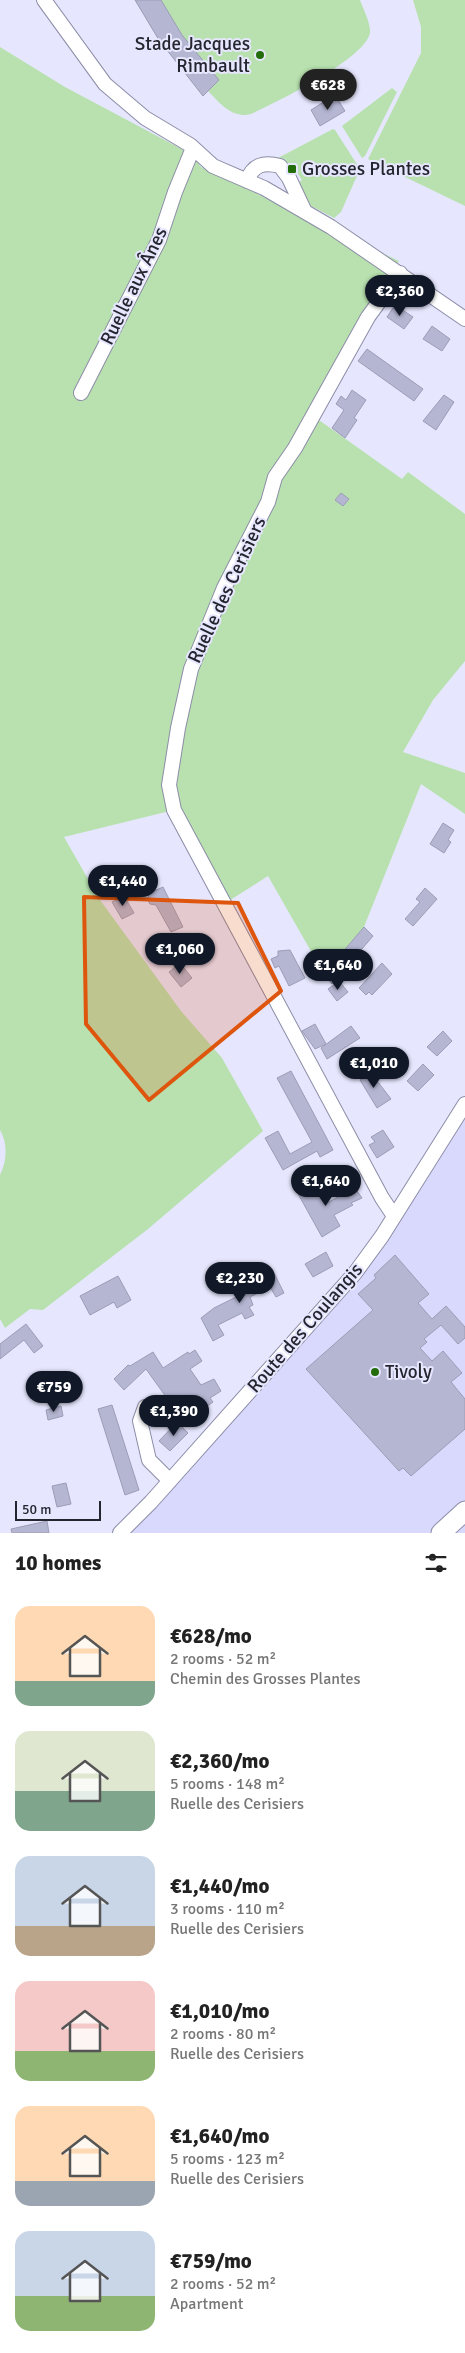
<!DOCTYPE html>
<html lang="en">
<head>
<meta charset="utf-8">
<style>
	:root { --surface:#fff; --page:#f2f2f2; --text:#222; --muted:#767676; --accent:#111827 }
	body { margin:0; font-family:Signika,sans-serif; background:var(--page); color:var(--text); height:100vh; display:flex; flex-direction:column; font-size:19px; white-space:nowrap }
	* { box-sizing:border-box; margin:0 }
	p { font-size:16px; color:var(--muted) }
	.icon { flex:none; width:28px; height:28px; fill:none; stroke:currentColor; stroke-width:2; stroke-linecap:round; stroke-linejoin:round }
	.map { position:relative; height:1533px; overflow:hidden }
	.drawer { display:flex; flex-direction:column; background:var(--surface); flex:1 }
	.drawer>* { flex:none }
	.scale { position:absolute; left:15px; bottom:12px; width:86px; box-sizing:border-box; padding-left:5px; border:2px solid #25252f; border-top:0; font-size:14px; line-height:18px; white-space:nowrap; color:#25252f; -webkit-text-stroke:4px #e6e7fe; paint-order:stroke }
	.price { position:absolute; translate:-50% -42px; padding:0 11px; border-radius:18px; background:var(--accent); color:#fff; font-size:16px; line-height:32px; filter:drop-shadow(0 1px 2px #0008) }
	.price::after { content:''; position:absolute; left:50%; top:30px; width:15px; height:11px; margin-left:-8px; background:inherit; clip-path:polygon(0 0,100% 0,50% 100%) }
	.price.current { background:#222; color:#fff }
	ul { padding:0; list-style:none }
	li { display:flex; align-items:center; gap:15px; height:125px; padding:0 15px }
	li span { display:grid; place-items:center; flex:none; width:140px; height:100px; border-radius:15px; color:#555 }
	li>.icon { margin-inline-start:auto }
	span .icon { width:60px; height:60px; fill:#fffc; stroke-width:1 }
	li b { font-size:21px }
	h2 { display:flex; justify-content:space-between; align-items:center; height:60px; padding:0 15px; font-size:21px }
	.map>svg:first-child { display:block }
	.built { fill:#d9d9fd }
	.green { fill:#b8e1af }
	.building { fill:#b5b6d2; stroke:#9c9cb7 }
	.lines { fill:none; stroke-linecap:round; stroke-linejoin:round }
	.minor-casing { stroke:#8c8da7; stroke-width:16 }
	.secondary-casing { stroke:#8c8da7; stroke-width:21 }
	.minor { stroke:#fff; stroke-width:14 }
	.secondary { stroke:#fff; stroke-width:19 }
	.marked { fill:#de560e; fill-opacity:0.2; stroke:#de560e; stroke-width:4; stroke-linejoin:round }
	.poi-dot { fill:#226c09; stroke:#e6e7fe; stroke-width:2 }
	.labels { text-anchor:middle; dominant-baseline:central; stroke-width:4; stroke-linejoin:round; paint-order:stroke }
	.poi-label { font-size:19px; fill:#25252f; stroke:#e6e7fe; text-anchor:start }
	.street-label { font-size:19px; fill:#25252f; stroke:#e6e7fe }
</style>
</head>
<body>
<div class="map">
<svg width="465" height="1533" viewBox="0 0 465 1533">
	<rect width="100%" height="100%" fill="#e6e7fe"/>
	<path class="built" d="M465,1104v429h-345l206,-227z"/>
	<path class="green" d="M135,0h225c3,9 11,23 10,33 -5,26 -95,70 -119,81 -19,5 -31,-11 -43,-23l-5,5 -44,-56z
		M413,0h52v206l-97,-47 53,-106v-26z
		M0,47l65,40 126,67 10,13 198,94 -90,152 93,66 6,-7 57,42v147l-32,39 -30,52 62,21v41l-44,-30 -57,143 -40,47 -56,-98 -44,28 -50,-94 -110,27 36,63 81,111 41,47 41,73 -115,98 -105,81 -13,-1 -25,19 -5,-9v-144c7,-14 8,-32 0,-45z
		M392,88l5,4 -32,64 -3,2 -20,-32z
		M333,129l2,1 25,39 -19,43 -7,6 -23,-12 -13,-23 4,-3 -10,-15 -4,1 -3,-7 -7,-1z"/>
	<path class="building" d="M135,0h26l21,35 37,45 -16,16 -44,-56z
		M335,95l10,16 -25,15 -9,-16z
		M395,305l18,12 -9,12 -17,-12z
		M432,326l18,13 -8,12 -19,-12z
		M367,349l56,40 -9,12 -56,-40z
		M352,390l14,10 -12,18 3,2 -12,18 -13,-10 12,-18 -8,-6 5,-8 5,4z
		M444,395l10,7 -18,28 -13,-9z
		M341,493l8,6 -6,7 -8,-6z
		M443,823l11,7 -6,10 3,2 -7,11 -14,-9z
		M163,887l20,40 -12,5 -15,-27 -6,-1 -3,-5 3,-6z
		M425,888l12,11 -24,27 -8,-7 15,-17 -4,-3z
		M124,896l10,17 -12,6 -10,-17z
		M364,927l9,9 -41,48 -8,-10z
		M290,950l15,28 -16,8 -10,-20 -4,2 -4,-9 7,-3v-5z
		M180,963l12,15 -11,9 -12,-15z
		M382,963l10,11 -20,21 -3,-3 -3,3 -7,-7z
		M339,981l9,11 -11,9 -9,-12z
		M315,1024l11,20 -11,5 -13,-18z
		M351,1026l9,12 -33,21 -6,-11z
		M443,1031l9,10 -15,15 -10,-9z
		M423,1064l11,11 -16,16 -11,-10z
		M368,1069l23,30 -14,9 -17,-28 2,-1 -3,-4z
		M291,1071l42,79 -13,7 -3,-6 -34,19 -18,-32 13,-7 12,23 22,-12 -35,-64z
		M383,1130l11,17 -17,11 -8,-13 6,-3 -4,-5z
		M315,1182l12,21 28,-15 7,10 -11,5 2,2 -19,10 6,11 -18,11 -25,-45z
		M326,1252l7,14 -20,11 -8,-13z
		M395,1255l34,39 -11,9 14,16 14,-13 19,21v11l-7,6 -17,-19 -17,14 3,3 -7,6 12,13 11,-10 19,22 -11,9 14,17v30l-54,47 -8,-8 -4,3 -93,-102 67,-59 -15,-16 18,-16 -2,-3z
		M272,1269l12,24 -8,4 -6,-10 -20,10 3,8 -4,2 5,8 -9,4 -3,-6 -24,12 6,10 -11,6 -12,-23 13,-10 26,-13 -1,-3 15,-8 -3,-5z
		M118,1276l13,24 -14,8 -3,-6 -24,13 -10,-19z
		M26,1324l17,22 -9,7 -10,-13 -24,19v-15z
		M195,1350l7,11 -12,8 11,16 13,-6 7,12 -11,7 3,4 -11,8 -10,-15 -18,13 -28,-39 -22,21 -10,-11 14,-14 2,1 23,-14 10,16 25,-16 1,2z
		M112,1405l27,85 -14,5 -27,-86z
		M61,1406l2,10 -15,4 -2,-10z
		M177,1422l11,11 -18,18 -11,-10z
		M66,1483l5,21 -14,3 -5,-21z
		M47,1521l2,12h-37l-1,-4z"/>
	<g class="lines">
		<defs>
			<path id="minor" d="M44,0l61,84 40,34 45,27 23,21 51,22 67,39 134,92
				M247,181c6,-17 17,-19 33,-15l9,12 16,34
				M81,393l78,-153 16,-48 18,-44
				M394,1216l-12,-18 -208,-388 -5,-25 9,-57 13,-59 33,-81 44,-86 7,-25 20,-29 73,-131 32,-44
				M145,1407l-5,14 9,39 21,21
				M120,1533l31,-31 204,-229 27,-37 83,-132"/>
			<path id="secondary" d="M441,1533l24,-22"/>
		</defs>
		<use href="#minor" class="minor-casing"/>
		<use href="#secondary" class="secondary-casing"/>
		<use href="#minor" class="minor"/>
		<use href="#secondary" class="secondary"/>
	</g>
	<path class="marked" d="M84,897l154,6 43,88 -132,109 -63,-76z"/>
	<g class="poi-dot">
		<circle cx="260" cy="55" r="5"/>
		<rect x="287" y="164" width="10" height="10" rx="2.5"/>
		<circle cx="375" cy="1372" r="5"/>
	</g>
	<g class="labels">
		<g class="poi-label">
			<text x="250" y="44" text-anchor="end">Stade Jacques<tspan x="250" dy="22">Rimbault</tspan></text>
			<text x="302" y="169">Grosses Plantes</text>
			<text x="385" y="1372">Tivoly</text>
		</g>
		<g class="street-label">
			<text transform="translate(134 286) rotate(-64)">Ruelle aux Ânes</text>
			<text transform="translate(227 590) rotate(-65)">Ruelle des Cerisiers</text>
			<text transform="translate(305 1328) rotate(-49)">Route des Coulangis</text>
		</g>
	</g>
</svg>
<div class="scale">50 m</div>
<b class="price current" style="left:328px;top:111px">€628</b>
<b class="price" style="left:400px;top:317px">€2,360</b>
<b class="price" style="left:123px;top:907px">€1,440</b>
<b class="price" style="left:180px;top:975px">€1,060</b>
<b class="price" style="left:338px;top:991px">€1,640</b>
<b class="price" style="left:374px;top:1089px">€1,010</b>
<b class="price" style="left:326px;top:1207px">€1,640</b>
<b class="price" style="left:240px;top:1304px">€2,230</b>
<b class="price" style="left:54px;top:1413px">€759</b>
<b class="price" style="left:174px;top:1437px">€1,390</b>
</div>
<section class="drawer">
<h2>10 homes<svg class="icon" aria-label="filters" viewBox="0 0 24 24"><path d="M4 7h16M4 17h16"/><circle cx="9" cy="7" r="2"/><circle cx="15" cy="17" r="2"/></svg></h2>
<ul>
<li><span style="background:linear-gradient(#ffd9b3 75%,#7fa58c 0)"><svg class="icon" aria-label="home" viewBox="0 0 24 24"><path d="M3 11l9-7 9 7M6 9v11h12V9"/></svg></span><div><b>€628/mo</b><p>2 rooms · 52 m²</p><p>Chemin des Grosses Plantes</p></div></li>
<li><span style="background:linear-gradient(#dfe7d0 60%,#7fa58c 0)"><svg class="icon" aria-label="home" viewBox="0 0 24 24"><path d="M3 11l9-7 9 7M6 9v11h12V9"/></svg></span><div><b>€2,360/mo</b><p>5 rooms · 148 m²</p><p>Ruelle des Cerisiers</p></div></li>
<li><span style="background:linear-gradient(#c9d6e8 70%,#b9a48a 0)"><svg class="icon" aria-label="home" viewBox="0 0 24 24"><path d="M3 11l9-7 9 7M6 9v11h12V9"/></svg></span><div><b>€1,440/mo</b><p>3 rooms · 110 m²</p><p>Ruelle des Cerisiers</p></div></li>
<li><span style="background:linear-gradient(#f6c9c9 70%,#8fb573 0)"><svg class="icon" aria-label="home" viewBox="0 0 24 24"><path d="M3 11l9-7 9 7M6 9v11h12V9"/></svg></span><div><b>€1,010/mo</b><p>2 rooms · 80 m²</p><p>Ruelle des Cerisiers</p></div></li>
<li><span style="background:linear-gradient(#ffd9b3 75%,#9aa5b1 0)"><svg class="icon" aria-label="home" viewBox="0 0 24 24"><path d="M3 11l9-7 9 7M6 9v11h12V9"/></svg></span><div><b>€1,640/mo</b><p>5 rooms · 123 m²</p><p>Ruelle des Cerisiers</p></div></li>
<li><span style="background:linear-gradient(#c9d6e8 65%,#8fb573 0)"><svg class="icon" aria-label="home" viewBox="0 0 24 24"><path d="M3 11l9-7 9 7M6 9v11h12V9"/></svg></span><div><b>€759/mo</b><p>2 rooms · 52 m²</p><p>Apartment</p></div></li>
</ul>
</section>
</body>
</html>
